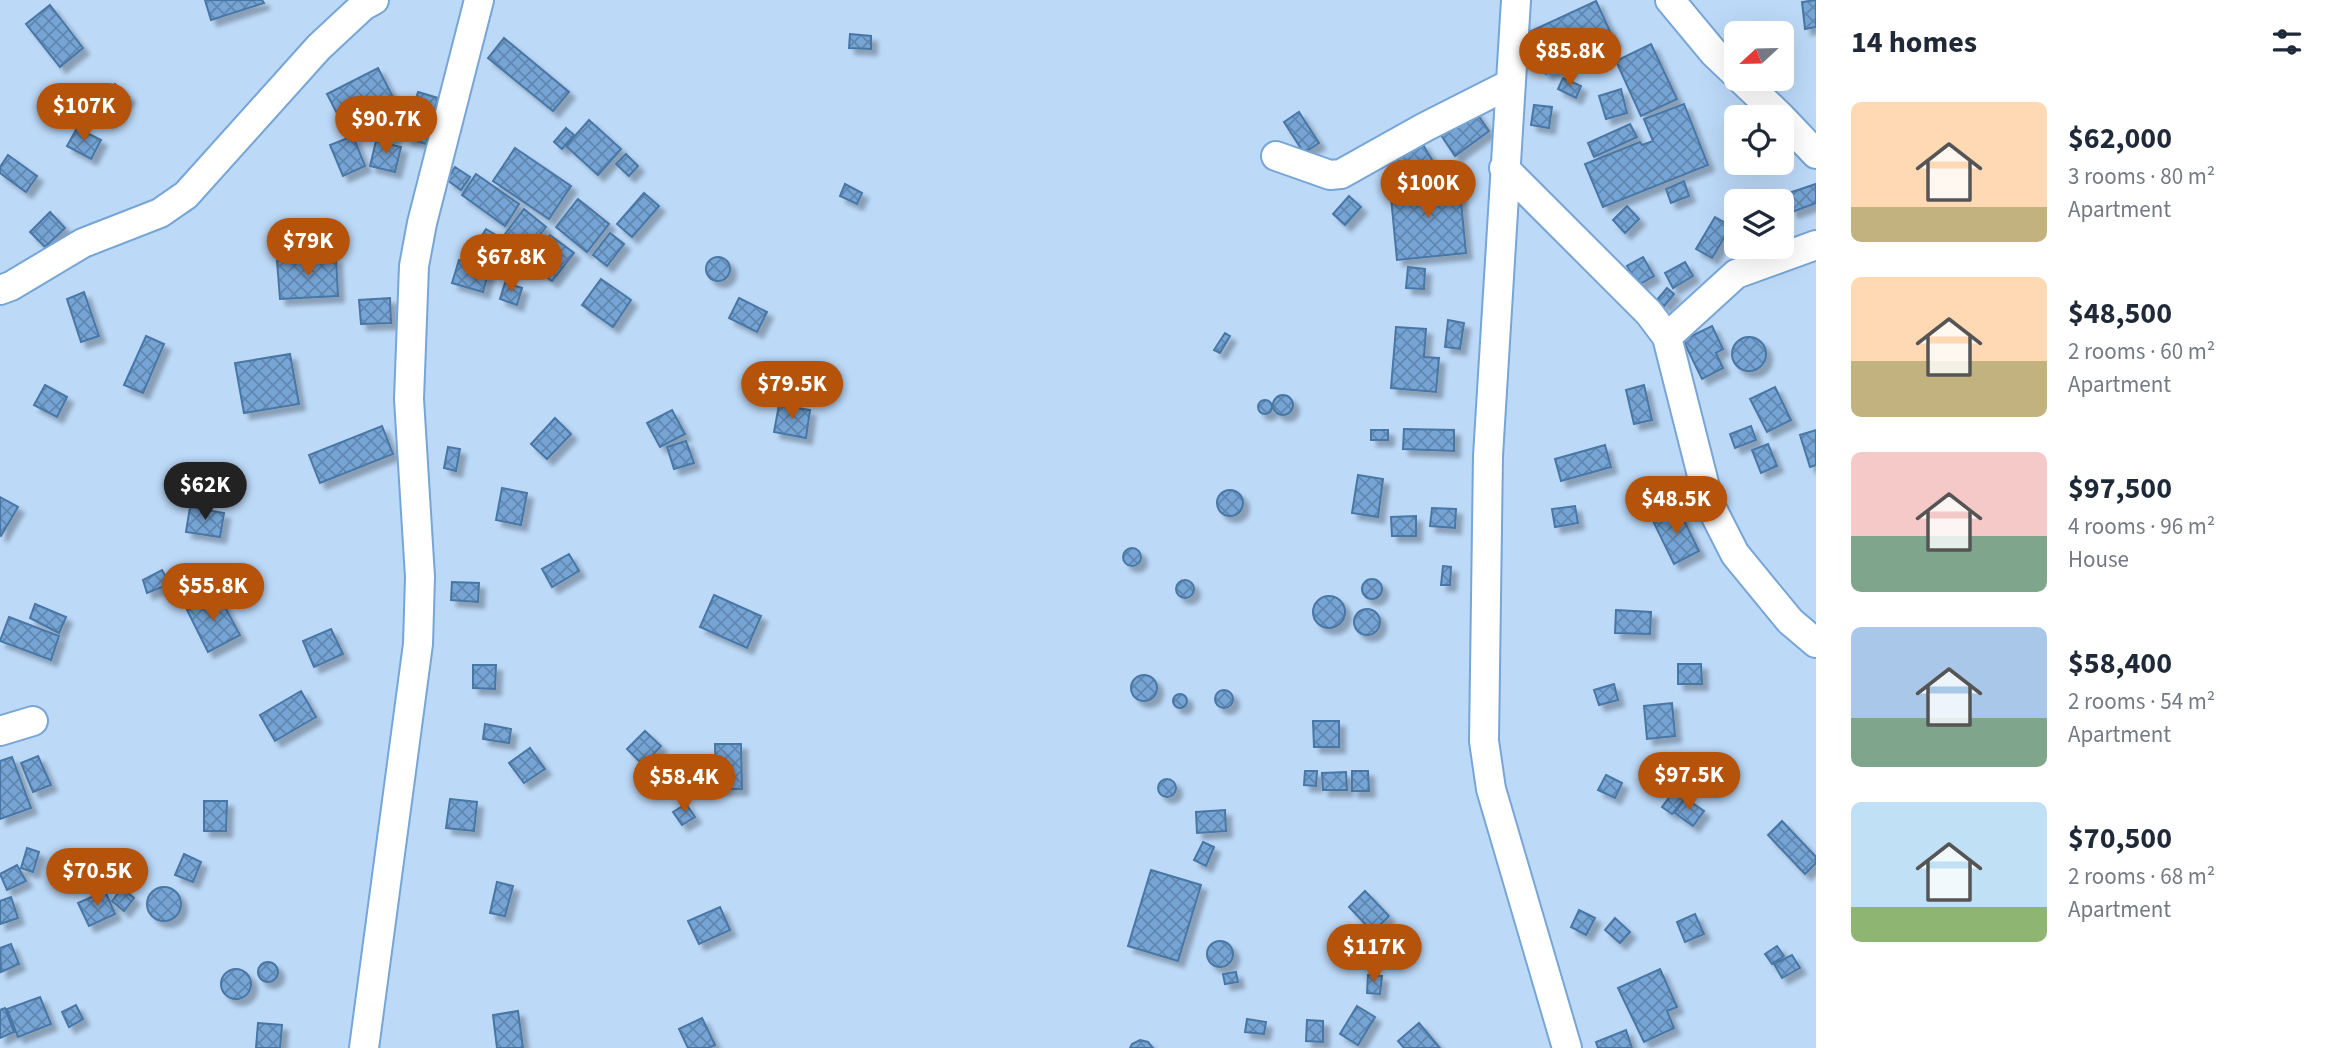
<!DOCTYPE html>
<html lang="en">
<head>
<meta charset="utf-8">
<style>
	:root { --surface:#fff; --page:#f2f2f3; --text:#1f2937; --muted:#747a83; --accent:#b45309 }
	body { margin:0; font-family:"Source Sans 3",sans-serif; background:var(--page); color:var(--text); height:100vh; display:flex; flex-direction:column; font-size:26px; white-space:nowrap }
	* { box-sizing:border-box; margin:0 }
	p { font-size:23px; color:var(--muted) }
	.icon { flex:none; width:38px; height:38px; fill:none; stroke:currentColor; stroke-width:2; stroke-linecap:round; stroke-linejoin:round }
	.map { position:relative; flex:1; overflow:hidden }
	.side { display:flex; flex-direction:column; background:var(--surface); width:525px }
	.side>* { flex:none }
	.needle { width:46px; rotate:248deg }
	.buttons { position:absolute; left:1724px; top:21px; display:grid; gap:14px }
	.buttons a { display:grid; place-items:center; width:70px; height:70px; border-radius:10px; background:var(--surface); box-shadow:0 7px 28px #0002; font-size:35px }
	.price { position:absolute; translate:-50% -60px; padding:0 16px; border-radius:24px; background:var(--accent); color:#fff; font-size:23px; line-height:46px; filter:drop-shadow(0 2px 4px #0008) }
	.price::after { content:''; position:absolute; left:50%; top:42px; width:21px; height:16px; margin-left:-10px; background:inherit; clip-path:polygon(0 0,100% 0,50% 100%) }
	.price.active { background:#222; color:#fff }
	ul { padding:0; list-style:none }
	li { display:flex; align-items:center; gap:21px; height:175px; padding:0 35px }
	li span { display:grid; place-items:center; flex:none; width:196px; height:140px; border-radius:10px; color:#555 }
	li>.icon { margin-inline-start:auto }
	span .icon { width:84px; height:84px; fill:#fffc; stroke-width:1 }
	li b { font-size:30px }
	h2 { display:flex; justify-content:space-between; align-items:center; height:84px; padding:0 35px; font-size:30px }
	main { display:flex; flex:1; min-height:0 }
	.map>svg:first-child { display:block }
	.building { fill:url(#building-cross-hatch); stroke:#4977a5; stroke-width:2; filter:url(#shadow) }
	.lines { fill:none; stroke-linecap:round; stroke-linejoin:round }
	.street-casing { stroke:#76a5d6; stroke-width:32 }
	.street { stroke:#fff; stroke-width:28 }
</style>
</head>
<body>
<main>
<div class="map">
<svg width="1816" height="1048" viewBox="0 0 1816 1048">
	<defs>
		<pattern id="building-cross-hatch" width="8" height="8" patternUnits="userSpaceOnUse" patternTransform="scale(1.75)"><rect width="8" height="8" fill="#75a4d5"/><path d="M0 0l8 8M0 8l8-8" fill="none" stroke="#6087af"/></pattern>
		<filter id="shadow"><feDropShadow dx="6" dy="6" stdDeviation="2" flood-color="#0004"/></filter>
	</defs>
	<rect width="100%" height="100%" fill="#bcd9f8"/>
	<path class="building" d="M205,0h57l2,3 -53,17z
		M1816,0v27l-11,2 -3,-27z
		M1596,1l19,41 -69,32 -19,-41z
		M50,5l33,43 -23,19 -34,-43z
		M850,34l21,2v13l-22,-1z
		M504,38l65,54 -16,19 -65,-53z
		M1651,44l26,55 -36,17 -25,-55z
		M378,68l18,35 -51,26 -18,-35z
		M1563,78l18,8 -5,12 -18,-9z
		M115,84l14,13 -22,23 -14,-12z
		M1621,89l6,24 -21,6 -7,-23z
		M418,92l20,6 -12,46 -21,-6z
		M1684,104l24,61 -105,42 -18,-43 55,-22 2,3 11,-4 -9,-22z
		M1534,105l18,2 -3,21 -18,-3z
		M1473,108l16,23 -34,25 -16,-24z
		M1299,112l20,31 -15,10 -20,-31z
		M384,113l13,1 -3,24 -13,-2z
		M589,120l32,29 -23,26 -32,-29z
		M1630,124l7,13 -43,20 -6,-14z
		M77,128l24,12 -10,19 -24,-13z
		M566,128l8,7 -12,14 -8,-7z
		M353,136l12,30 -22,10 -13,-31z
		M376,141l25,6 -6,25 -25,-6z
		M1422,143l10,17 -25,15 -10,-17z
		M515,148l56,38 -22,33 -56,-38z
		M626,154l12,12 -9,10 -13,-12z
		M8,155l29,21 -11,16 -26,-19v-6z
		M455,167l15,10 -9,13 -14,-10z
		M476,174l43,30 -14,22 -43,-31z
		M1459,181l7,72 -69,7 -7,-73z
		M1684,181l5,15 -18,7 -5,-14z
		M845,184l17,9 -5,11 -17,-8z
		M1816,184v19l-24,9 -6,-18z
		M644,193l15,13 -27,31 -15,-13z
		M1349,196l12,11 -16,18 -12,-11z
		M578,199l31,25 -22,28 -31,-25z
		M1627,206l12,13 -14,14 -12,-13z
		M524,209l22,18 -19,24 -22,-17z
		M50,212l15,16 -20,19 -15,-15z
		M1715,217l16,9 -19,32 -16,-9z
		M486,229l20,12 -8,14 -21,-12z
		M610,233l14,11 -17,22 -14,-11z
		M550,235l24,18 -22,28 -24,-18z
		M706 269a12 12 0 1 1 24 0a12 12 0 1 1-24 0Z
		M1643,257l11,19 -16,9 -11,-19z
		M336,258l2,38 -58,3 -3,-38z
		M459,260l30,10 -6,22 -31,-9z
		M1685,262l8,14 -20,12 -8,-15z
		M1408,267l17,2 -1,20 -18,-1z
		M601,279l30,21 -18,27 -31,-22z
		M505,283l17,5 -5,17 -17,-6z
		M1667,288l7,6 -10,12 -7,-6z
		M84,292l15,44 -18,6 -14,-43z
		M390,298l1,25 -30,1 -2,-24z
		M739,298l28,14 -10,20 -28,-14z
		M1448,320l16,3 -4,26 -15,-2z
		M1712,326l11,23 -7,4 7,15 -21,11 -19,-39z
		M1396,327l30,2 -2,28 15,1 -3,34 -45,-4z
		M1225,333l5,3 -10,17 -6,-3z
		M146,336l18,8 -21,49 -19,-8z
		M1732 354a17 17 0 1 1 34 0a17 17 0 1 1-34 0Z
		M290,354l9,50 -55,9 -9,-50z
		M45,385l22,12 -10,20 -23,-12z
		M1644,385l8,35 -18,4 -8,-34z
		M1775,387l16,33 -24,12 -17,-33z
		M1273 405a10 10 0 1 1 20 0a10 10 0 1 1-20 0Z
		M1258 407a7 7 0 1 1 14 0a7 7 0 1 1-14 0Z
		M779,405l31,5 -4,28 -32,-6z
		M672,410l13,24 -25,13 -13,-24z
		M555,418l16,16 -24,25 -16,-15z
		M382,426l11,28 -73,29 -11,-28z
		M1751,426l5,14 -21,8 -5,-14z
		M1404,429l50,1v21l-51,-2z
		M1371,430h17v10h-17z
		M1816,430v35l-6,2 -10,-32z
		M686,441l8,22 -20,6 -7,-22z
		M1768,444l9,22 -16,7 -9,-23z
		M1605,445l6,22 -50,14 -6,-22z
		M448,447l12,2 -4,22 -12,-3z
		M1358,475l25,4 -5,38 -26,-4z
		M502,488l25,5 -6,32 -25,-5z
		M1217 503a13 13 0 1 1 26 0a13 13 0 1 1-26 0Z
		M0,497l18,10 -17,29 -1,-1z
		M1575,506l3,17 -23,4 -3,-18z
		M190,507l34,6 -4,24 -34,-5z
		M1432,508l24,1 -1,19 -25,-2z
		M1678,508l21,43 -25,13 -21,-43z
		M1416,516v20h-24l-1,-19z
		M1123 557a9 9 0 1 1 18 0a9 9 0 1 1-18 0Z
		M569,554l10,17 -27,16 -10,-18z
		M1443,566l8,1 -1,18h-9z
		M162,570l8,14 -23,9 -4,-13z
		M1362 589a10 10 0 1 1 20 0a10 10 0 1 1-20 0Z
		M1176 589a9 9 0 1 1 18 0a9 9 0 1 1-18 0Z
		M452,582l27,1 -1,19 -27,-2z
		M218,594l22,41 -32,17 -21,-42z
		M714,595l47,21 -14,32 -47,-21z
		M1313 612a16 16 0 1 1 32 0a16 16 0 1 1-32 0Z
		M35,604l31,13 -7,16 -29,-15z
		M1354 622a13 13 0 1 1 26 0a13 13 0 1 1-26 0Z
		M1616,610l35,2 -1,22 -35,-1z
		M9,617l50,19 -8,24 -51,-19z
		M331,629l12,25 -29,13 -11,-26z
		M1678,664h23l1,20h-24z
		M473,665h23l-1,24 -22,-1z
		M1131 688a13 13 0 1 1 26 0a13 13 0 1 1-26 0Z
		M1614,684l4,16 -19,5 -5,-15z
		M1215 699a9 9 0 1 1 18 0a9 9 0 1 1-18 0Z
		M301,691l15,26 -41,24 -15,-26z
		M1173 701a7 7 0 1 1 14 0a7 7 0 1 1-14 0Z
		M1672,703l3,33 -28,3 -3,-33z
		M1313,721h26v26h-25z
		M485,724l26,5 -2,14 -26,-4z
		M645,731l16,15 -18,19 -16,-16z
		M715,744h26l1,45h-26z
		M530,748l15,21 -21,14 -15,-20z
		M38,756l13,29 -18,7 -12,-29z
		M12,757l19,51 -31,11v-58z
		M1305,771h12l-1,15 -12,-1z
		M1352,771h16l1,20h-17z
		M1346,772l1,18h-24l-1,-17z
		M1606,775l16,8 -7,15 -17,-8z
		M1158 788a9 9 0 1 1 18 0a9 9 0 1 1-18 0Z
		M1674,791l10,8 -12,15 -10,-7z
		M1685,798l19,13 -11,15 -18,-13z
		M450,799l27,3 -3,29 -28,-3z
		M204,801h23l-1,30h-22z
		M686,804l9,13 -13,8 -9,-13z
		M1225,810l1,21 -29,2 -1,-21z
		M1782,821l34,36v6l-11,11 -37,-39z
		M1203,842l11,5 -8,19 -12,-6z
		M27,848l12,4 -6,20 -12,-4z
		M184,854l17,8 -8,20 -18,-7z
		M17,865l9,16 -19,9 -7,-16z
		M1151,870l50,15 -23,76 -50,-15z
		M497,882l16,4 -8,30 -15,-3z
		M147 904a17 17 0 1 1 34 0a17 17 0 1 1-34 0Z
		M122,888l12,10 -10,13 -12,-10z
		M105,891l10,23 -26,12 -11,-23z
		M1365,891l24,25 -16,16 -24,-25z
		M11,897l7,21 -18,6v-23z
		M720,907l10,23 -31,14 -11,-23z
		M1579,910l16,8 -9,17 -15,-8z
		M1695,914l9,20 -19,8 -8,-20z
		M1615,918l15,14 -10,11 -15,-13z
		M1347 942a9 9 0 1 1 18 0a9 9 0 1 1-18 0Z
		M1207 954a13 13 0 1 1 26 0a13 13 0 1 1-26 0Z
		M11,944l8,20 -18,8 -1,-24z
		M1777,946l7,10 -12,8 -7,-10z
		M1792,955l8,13 -18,10 -8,-14z
		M258 972a10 10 0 1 1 20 0a10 10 0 1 1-20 0Z
		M1660,969l17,38 -10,4 7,17 -30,14 -26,-54z
		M221 984a15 15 0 1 1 30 0a15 15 0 1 1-30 0Z
		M1236,972l2,10 -13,2 -2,-10z
		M1368,975l14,1 -2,18 -13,-1z
		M40,997l11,27 -33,13 -11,-28z
		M76,1005l7,14 -14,8 -7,-15z
		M1357,1006l18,11 -17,28 -18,-11z
		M5,1008l9,24 -14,6v-28z
		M518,1011l5,37h-26l-4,-33z
		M702,1018l13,27 -7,3h-20l-9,-19z
		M1247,1019l19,3 -2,12 -19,-2z
		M1307,1020l16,1v21l-17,-1z
		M258,1023l24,2 -2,23h-24z
		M1419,1023l21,25h-36l-6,-7z
		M1626,1030l6,18h-34l-2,-6z
		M1140,1040l8,2 5,6h-23l2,-4z"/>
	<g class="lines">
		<defs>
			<path id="street" d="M1516,0l-28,456 -4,285 7,48 76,259
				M1670,0l44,53 22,21
				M1741,79l40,38
				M1782,118l34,36
				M1276,156l54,19 11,-1 84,-47 85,-43
				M1504,168l145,145 18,24
				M1816,245l-80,29 -69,63 42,166 26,51 55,67 26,22
				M0,290l11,-4 72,-43 77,-30 26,-18 133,-148 44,-41 11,-6
				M0,731l33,-10
				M364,1048l54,-404 2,-67 -11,-178 5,-133 8,-43 57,-223"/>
		</defs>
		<use href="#street" class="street-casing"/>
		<use href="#street" class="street"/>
	</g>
</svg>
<div class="buttons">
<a><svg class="needle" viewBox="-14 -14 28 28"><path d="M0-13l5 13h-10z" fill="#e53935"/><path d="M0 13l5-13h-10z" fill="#747a83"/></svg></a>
<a><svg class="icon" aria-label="locate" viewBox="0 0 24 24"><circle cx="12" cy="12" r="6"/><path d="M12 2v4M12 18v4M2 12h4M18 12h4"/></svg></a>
<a><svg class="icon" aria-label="layers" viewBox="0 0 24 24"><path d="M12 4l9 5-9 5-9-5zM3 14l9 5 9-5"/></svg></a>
</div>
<b class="price" style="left:1570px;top:88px">$85.8K</b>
<b class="price" style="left:84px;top:143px">$107K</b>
<b class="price" style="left:386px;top:156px">$90.7K</b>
<b class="price" style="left:1428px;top:220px">$100K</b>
<b class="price" style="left:308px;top:278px">$79K</b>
<b class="price" style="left:511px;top:294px">$67.8K</b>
<b class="price" style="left:792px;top:421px">$79.5K</b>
<b class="price active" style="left:205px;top:522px">$62K</b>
<b class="price" style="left:1676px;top:536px">$48.5K</b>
<b class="price" style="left:213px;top:623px">$55.8K</b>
<b class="price" style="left:1689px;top:812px">$97.5K</b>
<b class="price" style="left:684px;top:814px">$58.4K</b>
<b class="price" style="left:97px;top:908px">$70.5K</b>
<b class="price" style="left:1374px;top:984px">$117K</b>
</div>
<section class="side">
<h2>14 homes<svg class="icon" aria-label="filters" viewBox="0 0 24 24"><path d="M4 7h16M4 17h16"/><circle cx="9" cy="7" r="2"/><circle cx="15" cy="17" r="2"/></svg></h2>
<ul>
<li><span style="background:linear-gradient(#ffd9b3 75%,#c2b280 0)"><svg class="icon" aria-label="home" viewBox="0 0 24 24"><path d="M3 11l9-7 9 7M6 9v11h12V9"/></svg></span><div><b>$62,000</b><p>3 rooms · 80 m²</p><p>Apartment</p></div></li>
<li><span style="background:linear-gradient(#ffd9b3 60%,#c2b280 0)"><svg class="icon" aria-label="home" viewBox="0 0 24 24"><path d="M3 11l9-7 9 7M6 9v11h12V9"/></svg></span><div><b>$48,500</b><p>2 rooms · 60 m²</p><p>Apartment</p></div></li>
<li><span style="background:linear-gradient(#f6c9c9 60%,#7fa58c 0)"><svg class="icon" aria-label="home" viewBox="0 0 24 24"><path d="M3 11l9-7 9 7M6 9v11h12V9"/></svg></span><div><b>$97,500</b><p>4 rooms · 96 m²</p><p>House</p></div></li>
<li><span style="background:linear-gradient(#a9c7e8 65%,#7fa58c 0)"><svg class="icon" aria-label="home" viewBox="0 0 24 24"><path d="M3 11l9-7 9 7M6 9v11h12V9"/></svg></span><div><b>$58,400</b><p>2 rooms · 54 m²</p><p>Apartment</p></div></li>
<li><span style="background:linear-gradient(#bfe0f5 75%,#8fb573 0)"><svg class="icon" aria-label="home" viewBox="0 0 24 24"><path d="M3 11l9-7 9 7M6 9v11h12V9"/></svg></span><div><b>$70,500</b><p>2 rooms · 68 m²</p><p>Apartment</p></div></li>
</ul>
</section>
</main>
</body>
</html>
